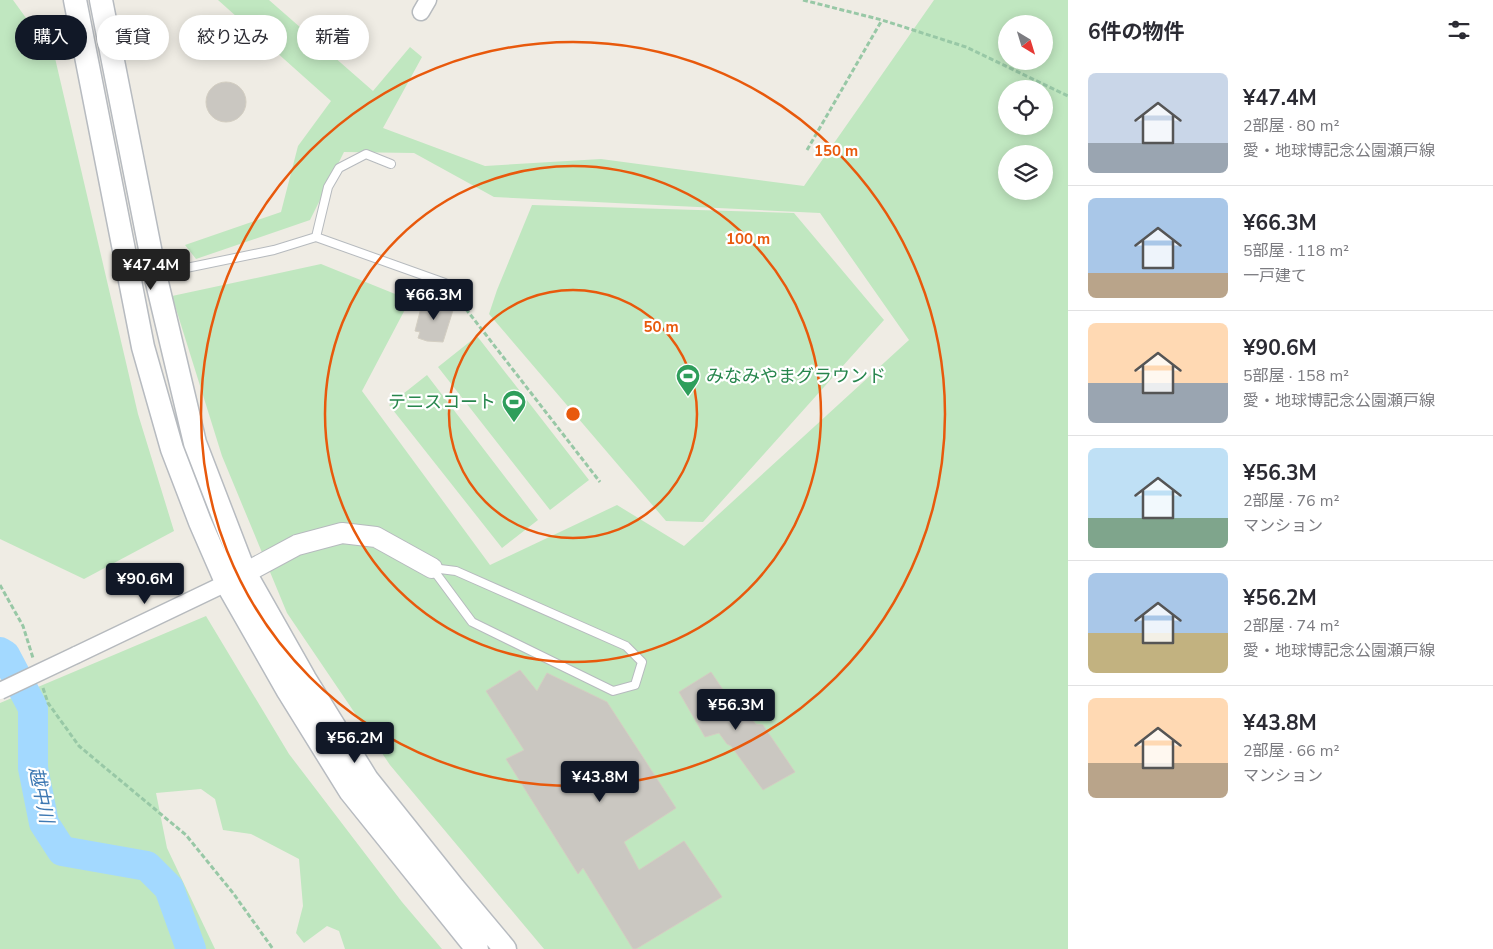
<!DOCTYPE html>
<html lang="ja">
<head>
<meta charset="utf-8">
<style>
	:root { --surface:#fff; --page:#f2f2f3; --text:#2b2b33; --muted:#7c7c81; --line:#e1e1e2; --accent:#111827 }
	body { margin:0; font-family:"Nunito Sans","Noto Sans JP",sans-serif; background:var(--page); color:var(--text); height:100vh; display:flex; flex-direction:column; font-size:19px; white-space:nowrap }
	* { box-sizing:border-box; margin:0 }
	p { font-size:16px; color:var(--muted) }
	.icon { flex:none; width:28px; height:28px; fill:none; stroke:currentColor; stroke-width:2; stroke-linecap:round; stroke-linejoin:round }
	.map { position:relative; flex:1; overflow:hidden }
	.details { display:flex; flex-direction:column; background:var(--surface); width:425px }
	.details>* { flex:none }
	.banner { position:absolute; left:15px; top:15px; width:475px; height:45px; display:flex; gap:10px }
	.needle { width:32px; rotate:142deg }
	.fabs { position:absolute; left:998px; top:15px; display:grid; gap:10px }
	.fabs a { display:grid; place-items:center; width:55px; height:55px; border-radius:50%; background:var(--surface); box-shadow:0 2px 12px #0003; font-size:25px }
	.price { position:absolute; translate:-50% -42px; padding:0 11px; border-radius:5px; background:var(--accent); color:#fff; font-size:16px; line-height:32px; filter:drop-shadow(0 1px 2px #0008) }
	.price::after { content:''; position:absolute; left:50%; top:30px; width:15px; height:11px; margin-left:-8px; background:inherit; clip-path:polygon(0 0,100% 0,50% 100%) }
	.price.on { background:#222; color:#fff }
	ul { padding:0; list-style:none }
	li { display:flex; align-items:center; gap:15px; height:125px; padding:0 20px }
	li+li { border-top:1px solid var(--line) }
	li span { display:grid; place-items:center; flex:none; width:140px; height:100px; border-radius:8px; color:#555 }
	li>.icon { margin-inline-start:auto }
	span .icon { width:60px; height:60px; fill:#fffc; stroke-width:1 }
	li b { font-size:21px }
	h2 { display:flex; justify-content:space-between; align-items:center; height:60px; padding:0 20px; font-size:21px }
	.chip { padding:0 18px; border-radius:22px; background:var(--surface); box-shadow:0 2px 12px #0003; font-size:18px; line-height:45px }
	.chip.on { background:var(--accent); color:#fff }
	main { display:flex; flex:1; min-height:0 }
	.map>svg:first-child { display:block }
	.green { fill:#c0e7c0; fill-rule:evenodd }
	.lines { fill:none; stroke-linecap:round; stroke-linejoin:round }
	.river { stroke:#a3d9ff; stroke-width:30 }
	.building { fill:#cac7c1; stroke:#d3cec2 }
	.service-casing { stroke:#b6babe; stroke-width:10 }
	.minor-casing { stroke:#b6babe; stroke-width:19 }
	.tertiary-casing { stroke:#b6babe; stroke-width:22 }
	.secondary-casing { stroke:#b7bbc0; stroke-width:25 }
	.path { stroke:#98c8a6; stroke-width:3; stroke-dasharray:5 2.5; stroke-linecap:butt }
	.service { stroke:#fff; stroke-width:8 }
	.minor { stroke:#fff; stroke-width:16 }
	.tertiary { stroke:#fff; stroke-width:20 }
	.secondary { stroke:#fff; stroke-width:22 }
	.minor-bridge-casing { stroke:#b6babe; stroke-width:19; stroke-linecap:butt }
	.minor-bridge { stroke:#fff; stroke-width:16 }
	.ring { fill:none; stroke:#e8590c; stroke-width:2.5 }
	.labels { text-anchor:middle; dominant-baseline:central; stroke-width:4.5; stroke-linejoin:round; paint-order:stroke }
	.leisure-label { font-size:18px; fill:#27864d; stroke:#fff; text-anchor:start }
	.water-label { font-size:19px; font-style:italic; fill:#3e79b3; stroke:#fff }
	.centre { fill:#e8590c; stroke:#fff; stroke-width:2.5 }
	.ring-label { font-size:15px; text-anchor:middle; font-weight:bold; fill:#e8590c; stroke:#fff; stroke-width:4.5; stroke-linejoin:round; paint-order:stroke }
</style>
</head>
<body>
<main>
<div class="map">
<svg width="1068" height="949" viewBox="0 0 1068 949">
	<rect width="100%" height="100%" fill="#efece4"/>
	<path class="green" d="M0,0h13l42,58 83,356 36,117 -90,48 -84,-40z
		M218,0h51l104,91 37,-44 12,10 -39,71 102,38 116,-7 203,27 130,-186h134v949h-524l-154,-184 -103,-152 -65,-157 -50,-160 149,-32 89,36 -48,91 128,174 127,-60 67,41 225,-206 -89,-127 -326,-16 -80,-44 -70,-1 -34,68 -114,39 -11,-14 96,-33 17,-66 33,-45zM1006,24h38v37h-38zM1006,89h38v37h-38zM1006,154h38v37h-38z
		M532,205l262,8 90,107 -181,202 -37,-1 -177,-207 8,-24z
		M477,336l112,144 -39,30 -112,-143z
		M427,375l111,145 -36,28 -113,-143z
		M206,616l83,138 113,148 40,47h-97l-6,-18 -12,-5 -23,17 -8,-10 7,-27 -4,-47 -48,-25 -28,-4 -8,-31 -14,-10 -45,4 11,55 48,101h-215v-246z"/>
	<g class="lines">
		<path class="river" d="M0,652l5,3 28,53v60l11,55 18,28 85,15 22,22 22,61"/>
	</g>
	<path class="building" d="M206 102a20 20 0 1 1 40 0a20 20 0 1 1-40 0Z
		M428,298l26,9 -11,35 -16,-1 -9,-3 2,-6 -5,-1 8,-31 3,1z
		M520,670l17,21 10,-18 60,29 69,106 -52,34 15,28 45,-29 38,56 -86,52h-3l-50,-81 -5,6 -72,-115 18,-9 -38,-59z
		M711,672l29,43 3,-5 13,14 7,1 32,47 -32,18 -32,-44 -4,-2 -8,-11 -14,4 -26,-45z"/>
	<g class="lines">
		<defs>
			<path id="service" d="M316,237l12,-50 11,-19 27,-14 25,10
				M157,274l117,-24 42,-13 129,46
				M432,568l24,3 170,75 16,16 -7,23 -22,6 -141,-69z"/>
			<path id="minor" d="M421,12l7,-12
				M76,655l161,-77"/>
			<path id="tertiary" d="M245,573l52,-28 45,-12 34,4 56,31"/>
			<path id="secondary" d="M75,0l68,347 29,102 28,73 27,62 61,107 62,100 127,158
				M101,0l54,274 40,169 50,130 60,106 62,100 87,109 51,61"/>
		</defs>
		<use href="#service" class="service-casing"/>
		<use href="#minor" class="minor-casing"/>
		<use href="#tertiary" class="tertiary-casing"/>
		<use href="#secondary" class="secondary-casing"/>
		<path class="path" d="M803,0l79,20 84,27 102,49
			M807,150l75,-130
			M452,291l148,191
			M0,585l23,41 10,32
			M43,688l5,15 31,43 107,89 47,58 40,56"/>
		<use href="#service" class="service"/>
		<use href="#minor" class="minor"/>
		<use href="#tertiary" class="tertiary"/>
		<use href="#secondary" class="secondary"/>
		<defs>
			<path id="minor-bridge" d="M0,691l76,-36"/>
		</defs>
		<use href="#minor-bridge" class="minor-bridge-casing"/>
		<use href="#minor-bridge" class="minor-bridge"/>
	</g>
	<g class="ring">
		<circle cx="573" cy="414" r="124"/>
		<circle cx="573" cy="414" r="248"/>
		<circle cx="573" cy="414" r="372"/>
	</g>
	<defs>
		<symbol id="stadium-pin" viewBox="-11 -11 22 30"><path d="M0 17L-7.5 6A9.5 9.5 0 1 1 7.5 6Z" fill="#2e9e5b" stroke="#fff"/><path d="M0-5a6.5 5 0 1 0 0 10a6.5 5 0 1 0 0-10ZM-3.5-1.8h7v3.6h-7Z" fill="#fff"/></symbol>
	</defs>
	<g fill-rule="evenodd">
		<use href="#stadium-pin" x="674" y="362" width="28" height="38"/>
		<use href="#stadium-pin" x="500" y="388" width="28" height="38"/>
	</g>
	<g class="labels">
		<g class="leisure-label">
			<text x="706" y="376">みなみやまグラウンド</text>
			<text x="496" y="402" text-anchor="end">テニスコート</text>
		</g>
		<g class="water-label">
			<text transform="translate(41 795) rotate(78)">越中川</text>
		</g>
	</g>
	<circle cx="573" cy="414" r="8" class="centre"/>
	<g class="ring-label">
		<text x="836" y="156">150 m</text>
		<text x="748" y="244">100 m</text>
		<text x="661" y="332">50 m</text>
	</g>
</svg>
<div class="fabs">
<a><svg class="needle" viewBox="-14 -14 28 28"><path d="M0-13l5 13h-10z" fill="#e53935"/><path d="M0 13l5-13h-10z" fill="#7c7c81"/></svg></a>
<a><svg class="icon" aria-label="locate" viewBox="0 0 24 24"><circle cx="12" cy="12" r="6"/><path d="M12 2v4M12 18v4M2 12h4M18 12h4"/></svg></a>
<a><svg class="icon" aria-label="layers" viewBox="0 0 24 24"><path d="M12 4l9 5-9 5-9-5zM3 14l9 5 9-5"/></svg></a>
</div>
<b class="price on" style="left:151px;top:291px">¥47.4M</b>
<b class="price" style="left:434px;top:321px">¥66.3M</b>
<b class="price" style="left:145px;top:605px">¥90.6M</b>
<b class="price" style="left:736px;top:731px">¥56.3M</b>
<b class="price" style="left:355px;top:764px">¥56.2M</b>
<b class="price" style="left:600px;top:803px">¥43.8M</b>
<div class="banner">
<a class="chip on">購入</a>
<a class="chip">賃貸</a>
<a class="chip">絞り込み</a>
<a class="chip">新着</a>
</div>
</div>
<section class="details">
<h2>6件の物件<svg class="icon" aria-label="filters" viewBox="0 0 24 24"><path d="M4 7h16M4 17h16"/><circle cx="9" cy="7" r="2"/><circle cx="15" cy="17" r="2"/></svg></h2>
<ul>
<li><span style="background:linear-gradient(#c9d6e8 70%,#9aa5b1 0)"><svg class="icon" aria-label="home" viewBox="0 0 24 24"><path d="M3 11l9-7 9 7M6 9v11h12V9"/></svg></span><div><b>¥47.4M</b><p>2部屋 · 80 m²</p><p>愛・地球博記念公園瀬戸線</p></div></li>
<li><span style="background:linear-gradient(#a9c7e8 75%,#b9a48a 0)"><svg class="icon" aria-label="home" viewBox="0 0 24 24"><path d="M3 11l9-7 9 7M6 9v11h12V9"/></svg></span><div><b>¥66.3M</b><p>5部屋 · 118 m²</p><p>一戸建て</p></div></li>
<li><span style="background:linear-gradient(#ffd9b3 60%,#9aa5b1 0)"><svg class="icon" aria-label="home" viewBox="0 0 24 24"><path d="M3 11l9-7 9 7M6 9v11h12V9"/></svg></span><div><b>¥90.6M</b><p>5部屋 · 158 m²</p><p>愛・地球博記念公園瀬戸線</p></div></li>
<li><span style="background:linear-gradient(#bfe0f5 70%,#7fa58c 0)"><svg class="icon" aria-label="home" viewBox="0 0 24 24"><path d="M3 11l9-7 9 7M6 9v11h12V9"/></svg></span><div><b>¥56.3M</b><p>2部屋 · 76 m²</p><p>マンション</p></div></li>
<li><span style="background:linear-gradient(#a9c7e8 60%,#c2b280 0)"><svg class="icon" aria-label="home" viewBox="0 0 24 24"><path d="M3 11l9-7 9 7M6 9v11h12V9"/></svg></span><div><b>¥56.2M</b><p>2部屋 · 74 m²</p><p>愛・地球博記念公園瀬戸線</p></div></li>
<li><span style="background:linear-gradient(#ffd9b3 65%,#b9a48a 0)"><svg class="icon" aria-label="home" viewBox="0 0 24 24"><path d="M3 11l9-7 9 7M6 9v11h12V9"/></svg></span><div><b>¥43.8M</b><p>2部屋 · 66 m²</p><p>マンション</p></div></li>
</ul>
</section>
</main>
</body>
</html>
